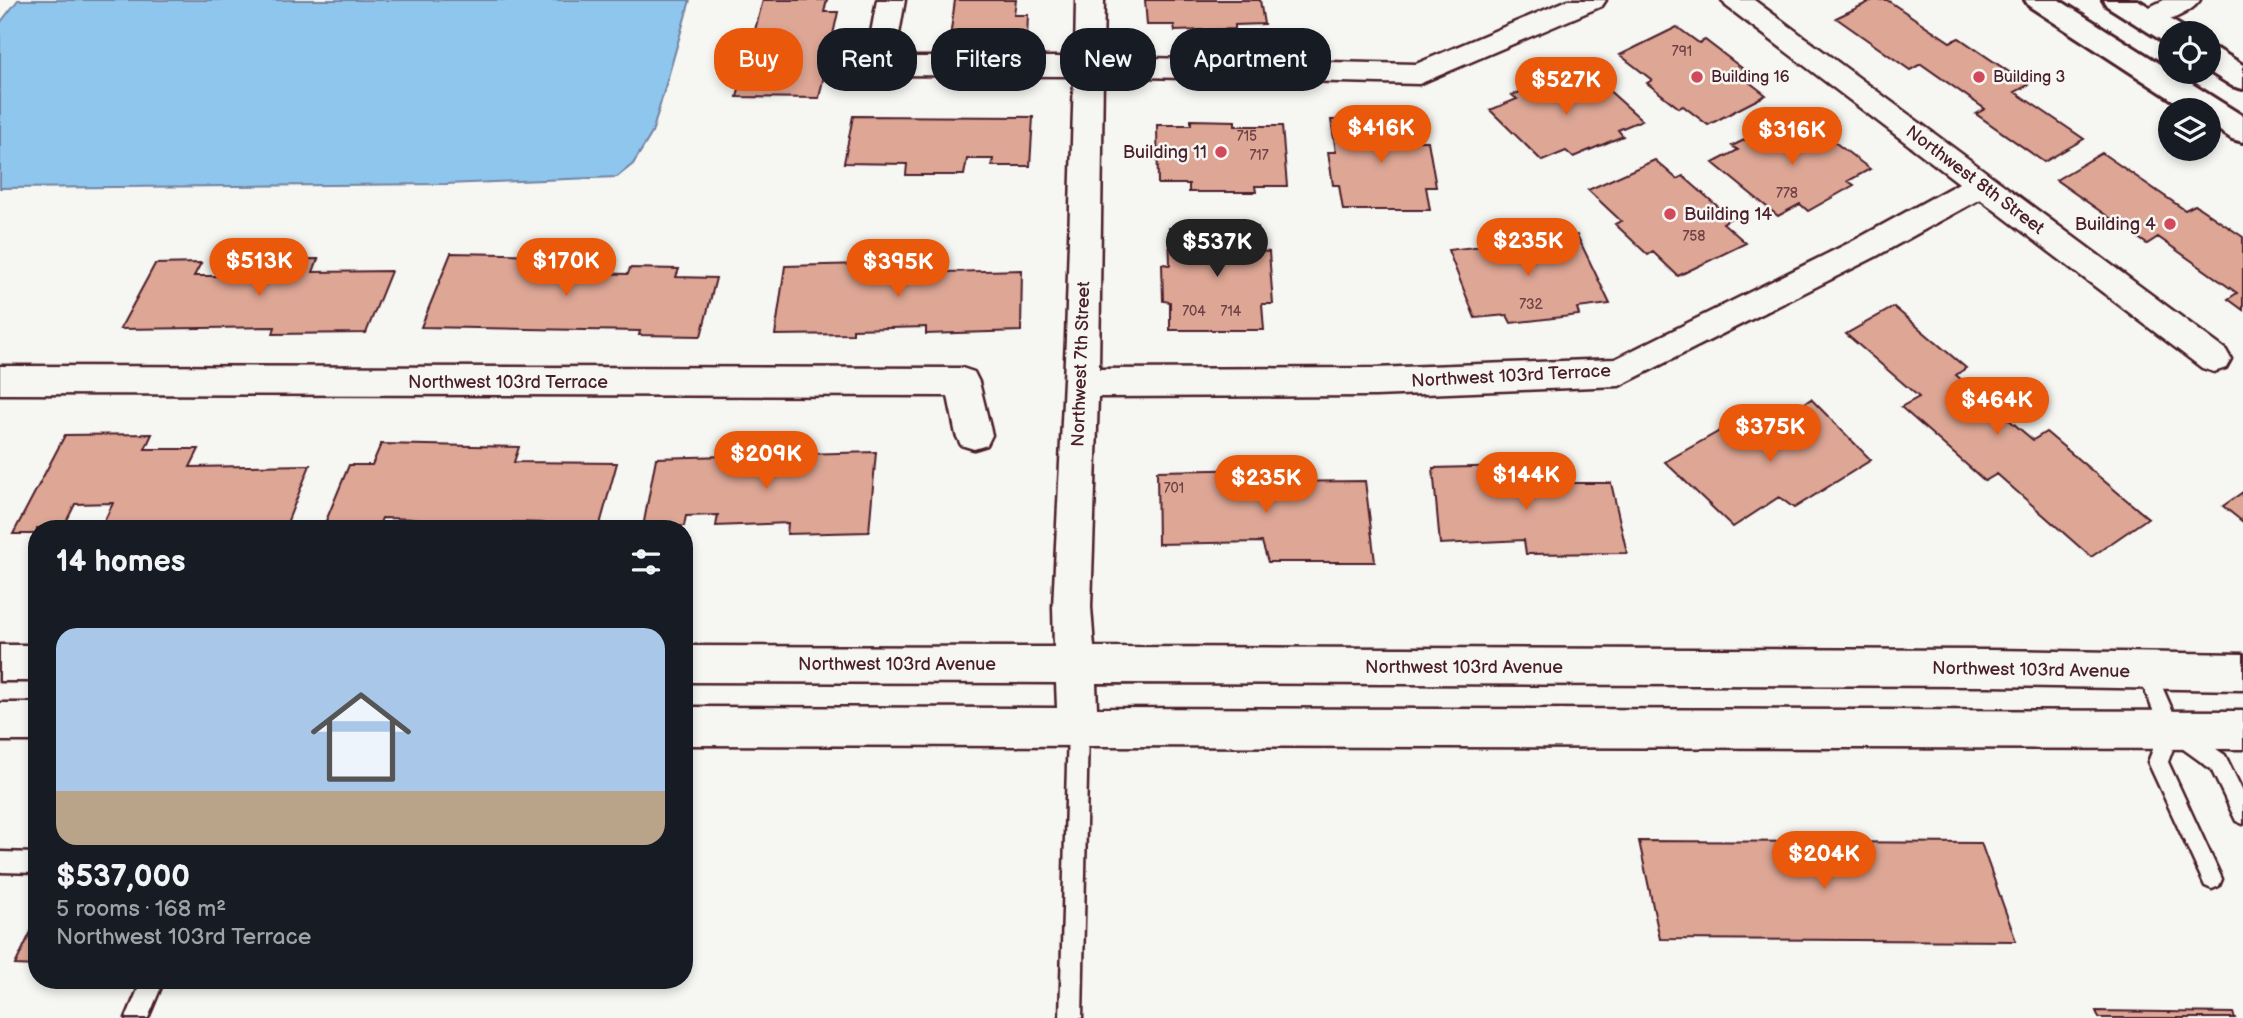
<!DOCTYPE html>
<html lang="en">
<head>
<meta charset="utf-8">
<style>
	:root { --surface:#171b24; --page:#242831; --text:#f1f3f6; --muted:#9ea1a6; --accent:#ea580c }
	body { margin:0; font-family:"Balsamiq Sans",sans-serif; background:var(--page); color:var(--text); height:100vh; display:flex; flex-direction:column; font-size:26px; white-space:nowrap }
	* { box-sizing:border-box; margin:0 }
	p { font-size:23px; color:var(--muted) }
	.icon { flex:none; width:38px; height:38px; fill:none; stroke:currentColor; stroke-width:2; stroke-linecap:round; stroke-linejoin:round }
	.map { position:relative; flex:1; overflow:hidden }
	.drawer { position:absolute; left:28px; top:520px; width:665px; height:469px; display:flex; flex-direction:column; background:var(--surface); border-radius:28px; box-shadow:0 4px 10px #0003 }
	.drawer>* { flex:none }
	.guide { position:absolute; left:714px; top:28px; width:665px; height:63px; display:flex; gap:14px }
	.buttons { position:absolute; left:2158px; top:21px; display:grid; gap:14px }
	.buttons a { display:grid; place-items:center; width:63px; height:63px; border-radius:50%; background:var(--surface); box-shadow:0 4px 10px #0003; font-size:35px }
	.price { position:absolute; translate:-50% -60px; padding:0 16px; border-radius:24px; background:var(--accent); color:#fff; font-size:23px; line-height:46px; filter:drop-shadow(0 2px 4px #0008) }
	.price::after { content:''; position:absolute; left:50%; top:42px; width:21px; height:16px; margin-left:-10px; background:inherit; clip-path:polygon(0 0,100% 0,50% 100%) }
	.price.active { background:#222; color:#fff }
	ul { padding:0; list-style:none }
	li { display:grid; align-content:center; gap:14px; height:371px; padding:0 28px }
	li span { display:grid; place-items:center; height:217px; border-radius:21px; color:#555 }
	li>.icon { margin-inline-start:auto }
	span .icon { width:126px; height:126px; fill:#fffc; stroke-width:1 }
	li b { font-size:30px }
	h2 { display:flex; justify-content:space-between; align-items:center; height:84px; padding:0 28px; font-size:30px }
	.tag { padding:0 24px; border-radius:28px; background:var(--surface); box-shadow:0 4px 10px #0003; font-size:24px; line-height:63px }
	.tag.active { background:var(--accent); color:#fff }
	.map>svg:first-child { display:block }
	.water { fill:#8ec6ed; stroke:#73839f; stroke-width:2 }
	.building { fill:#dda695; stroke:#4a1f2b; stroke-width:2 }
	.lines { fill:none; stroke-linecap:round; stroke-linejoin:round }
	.lane-casing { stroke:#4a1f2b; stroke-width:5 }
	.street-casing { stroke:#4a1f2b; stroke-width:5 }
	.secondary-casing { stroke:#4a1f2b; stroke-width:6 }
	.lane { fill:#f6f6f2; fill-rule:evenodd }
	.street { fill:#f6f6f2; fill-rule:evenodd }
	.secondary { fill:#f6f6f2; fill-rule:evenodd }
	.poi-dot { fill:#d1495b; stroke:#f6f6f2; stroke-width:2.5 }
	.labels { text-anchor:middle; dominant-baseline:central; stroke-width:5; stroke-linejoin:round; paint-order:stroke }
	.number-label { font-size:14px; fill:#6f4146 }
	.far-poi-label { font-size:16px; fill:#4a1f2b; stroke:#f6f6f2; text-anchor:start }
	.poi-label { font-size:18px; fill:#4a1f2b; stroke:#f6f6f2; text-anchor:end }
	.street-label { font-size:18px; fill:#4a1f2b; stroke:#f6f6f2 }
</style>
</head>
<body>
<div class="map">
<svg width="2243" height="1018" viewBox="0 0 2243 1018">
	<rect width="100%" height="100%" fill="#f6f6f2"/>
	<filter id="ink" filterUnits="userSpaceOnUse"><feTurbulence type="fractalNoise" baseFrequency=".0143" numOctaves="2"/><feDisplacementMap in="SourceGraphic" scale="14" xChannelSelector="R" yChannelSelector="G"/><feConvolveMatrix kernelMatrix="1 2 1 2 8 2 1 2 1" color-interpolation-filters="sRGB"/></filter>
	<g filter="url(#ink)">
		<path class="water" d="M18,0h672l-38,133 -19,31 -16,13 -171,7 -446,4v-165z"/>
		<path class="building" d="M763,0h64l-3,12h14l-19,86 -82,-1z
			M955,0h61l-2,15h14l-1,24 -77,-1z
			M1145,0h115l4,24 -29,1v4l-60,2 -1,-6h-27z
			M1873,0h14l63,42 9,-4 69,47 -13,7 69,47 -40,23 -68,-48 9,-5 -64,-45 -11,6 -74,-52z
			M1677,27l22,16 6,-3 46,35 -7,3 22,17 -58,30 -25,-19 -4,2 -32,-25 5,-3 -32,-25z
			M1587,71l55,49 -24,10 5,6 -50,21 -7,-6 -24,10 -52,-51 27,-11 -5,-4 24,-9 11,-5 4,5z
			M853,116l180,1 -3,49h-38l1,-7h-26l-3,16h-58l1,-11 -63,-1z
			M1803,118l67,51 -22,12 6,4 -46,26 -8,-7 -22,12 -65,-53 25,-13 -6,-4 33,-16 5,4z
			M1415,119l4,22h9l8,46h-10l4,23h-87l-4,-25h-6l-5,-33h8l-5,-32z
			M1191,120l44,1v5h47l5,60h-32l1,6h-67v-8h-31l-1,-59h34z
			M2102,153l83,57 10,-5 48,32v73l-15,-11 9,-6 -79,-56 -11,7 -91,-64z
			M1655,160l22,19 6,-3 48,42 -8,5 23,20 -68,33 -25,-24 -5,3 -33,-31 6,-3 -33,-31z
			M1258,227l2,24 9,1 4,52h-11l2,26h-94v-28l-7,-1 -1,-37 8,1 -1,-37z
			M1527,235l2,6 48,-6 33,69 -33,4 2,7 -68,8 -4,-8 -32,3 -27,-68 35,-4 -2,-5z
			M451,253l101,2 -6,17 82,2 2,-6 49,1 -3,8 40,1 -15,58 -62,-1 1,-4 -219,-4z
			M318,259l-5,13 78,-1 -25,62 -93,1 2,-7 -155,2 35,-65 46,-1 -7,13h33l7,-16z
			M946,262l-1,10 77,-2 -1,61 -95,3v-7l-73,2v5l-78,1 10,-69z
			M1894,307l72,61 -10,7 77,65 13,-8 102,86 -57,39 -94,-83 -12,7 -84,-74 18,-10 -73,-63z
			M1811,399l60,61 -77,48 -15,-11 -46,30 -68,-65 60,-34 16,17z
			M152,434l-7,15h54l-9,18 120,-2 -25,63h-184l12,-25 -38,1 -12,24h-26v6h-24l52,-99z
			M381,444l138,3 -5,15 103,1 -18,65h-54l2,-5 -34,-1 -2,6h-95l4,-9 -38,-1 -4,10h-55l26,-63h23z
			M876,452l-7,80 -82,2 1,-11 -72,3 2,-11 -32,1 -2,10 -41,1 13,-69z
			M1511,466l2,17h98l16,70 -101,1 -2,-14 -84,4 -7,-76z
			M1267,469l1,13 97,-1 10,81h-107l-6,-20 -104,2 -1,-73z
			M2243,492v30l-20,-16z
			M1639,841l342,2 35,98 -356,-2z
			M37,919v47l-22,-1z
			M2096,1011l137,2 2,5h-136z"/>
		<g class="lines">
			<defs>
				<path id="lane" d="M2146,663l7,3 25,57 47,32 18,37v32l-7,-3 -25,-52 -36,-26 -7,19 54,117 -3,7 -7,3 -7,-3 -57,-124 13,-33 -24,-57 2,-6z
					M1078,719l7,3 3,6 -6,290h-22l8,-290 3,-6z
					M0,852l37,1v20l-37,-1z
					M142,980h22l-16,38h-22z"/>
				<path id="street" d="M877,0h28l-10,57h180l1,-57h28l-1,57 313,7 152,-64h38l-4,6 -183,78 -316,-8 -4,293 276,-1 240,-9 238,-118 106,-58 -233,-177 -4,-6h32l472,350 5,9 -5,9 -12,4 -12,-4 -222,-169 -105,58 -256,129 -244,10 -277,1 -7,210 3,40 895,3 254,4v36l-254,-4 -893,-3 1,25 1146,3v38l-1559,-4v-38l373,1 -1,-25 -372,-1v-36l370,1 -1,-40 13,-269 8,-262 -195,-1 -10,-2 -4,-7z
					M2164,0h36c-9,14 -47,30 -63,25l-4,-6 4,-6z
					M0,366l962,2 12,4 5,10 13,53 -5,10 -13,4 -13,-4 -5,-10 -8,-39 -948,-2z
					M0,645h37v36h-37z
					M0,703h37v38h-37z"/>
				<path id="secondary" d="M2025,0h34l184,116v26l-11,-3 -24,-16v-13h-20l-159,-104z
					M2103,0h35l43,26 5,7h-16v9l-9,-2 -54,-34z
					M2208,47l11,3 24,15v24l-11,-3 -24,-15z"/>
			</defs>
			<use href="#lane" class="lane-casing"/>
			<use href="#street" class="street-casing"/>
			<use href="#secondary" class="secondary-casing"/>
			<use href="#lane" class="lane"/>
			<use href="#street" class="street"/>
			<use href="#secondary" class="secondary"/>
		</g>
	</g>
	<g class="poi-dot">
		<circle cx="1697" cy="77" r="7"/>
		<circle cx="1979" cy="77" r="7"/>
		<circle cx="1221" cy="152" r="7"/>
		<circle cx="1670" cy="214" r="7"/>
		<circle cx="2170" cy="224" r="7"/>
	</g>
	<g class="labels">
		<g class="number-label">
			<text x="1682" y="51">791</text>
			<text x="1247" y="136">715</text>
			<text x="1259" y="155">717</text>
			<text x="1787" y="193">778</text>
			<text x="1694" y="236">758</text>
			<text x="1531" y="304">732</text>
			<text x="1194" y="311">704</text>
			<text x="1231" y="311">714</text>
			<text x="1174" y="488">701</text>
		</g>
		<g class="far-poi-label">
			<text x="1711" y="77">Building 16</text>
			<text x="1993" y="77">Building 3</text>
		</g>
		<g class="poi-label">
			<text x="1207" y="152">Building 11</text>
			<text x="1684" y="214" text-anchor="start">Building 14</text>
			<text x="2156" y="224">Building 4</text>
		</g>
		<g class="street-label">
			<text transform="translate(1975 180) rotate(37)">Northwest 8th Street</text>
			<text transform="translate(1081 364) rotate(-88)">Northwest 7th Street</text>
			<text transform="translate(1511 376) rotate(-3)">Northwest 103rd Terrace</text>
			<text x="508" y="382">Northwest 103rd Terrace</text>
			<text x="897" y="664">Northwest 103rd Avenue</text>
			<text x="1464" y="667">Northwest 103rd Avenue</text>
			<text transform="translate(2031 670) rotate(1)">Northwest 103rd Avenue</text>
		</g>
	</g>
</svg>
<div class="buttons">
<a><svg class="icon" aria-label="locate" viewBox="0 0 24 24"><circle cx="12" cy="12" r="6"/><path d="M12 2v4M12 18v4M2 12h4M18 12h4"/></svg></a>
<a><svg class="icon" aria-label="layers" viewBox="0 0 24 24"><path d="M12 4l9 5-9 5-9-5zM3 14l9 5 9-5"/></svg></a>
</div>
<b class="price" style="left:1566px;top:117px">$527K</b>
<b class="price" style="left:1381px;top:165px">$416K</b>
<b class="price" style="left:1792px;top:167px">$316K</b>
<b class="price" style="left:1528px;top:278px">$235K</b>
<b class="price active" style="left:1217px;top:279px">$537K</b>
<b class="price" style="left:259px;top:298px">$513K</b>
<b class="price" style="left:566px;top:298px">$170K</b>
<b class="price" style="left:898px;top:299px">$395K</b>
<b class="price" style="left:1997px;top:437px">$464K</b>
<b class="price" style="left:1770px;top:464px">$375K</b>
<b class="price" style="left:766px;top:491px">$209K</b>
<b class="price" style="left:1526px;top:512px">$144K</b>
<b class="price" style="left:1266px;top:515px">$235K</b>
<b class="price" style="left:1824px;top:891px">$204K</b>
<div class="guide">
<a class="tag active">Buy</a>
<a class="tag">Rent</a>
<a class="tag">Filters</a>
<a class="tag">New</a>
<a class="tag">Apartment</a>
</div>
<section class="drawer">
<h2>14 homes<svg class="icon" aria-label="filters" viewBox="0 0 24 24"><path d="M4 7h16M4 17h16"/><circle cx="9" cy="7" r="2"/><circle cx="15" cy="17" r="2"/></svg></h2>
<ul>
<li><span style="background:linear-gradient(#a9c7e8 75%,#b9a48a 0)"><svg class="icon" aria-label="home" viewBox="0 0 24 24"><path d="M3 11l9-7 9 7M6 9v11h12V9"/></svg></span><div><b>$537,000</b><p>5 rooms · 168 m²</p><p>Northwest 103rd Terrace</p></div></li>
</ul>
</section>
</div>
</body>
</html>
